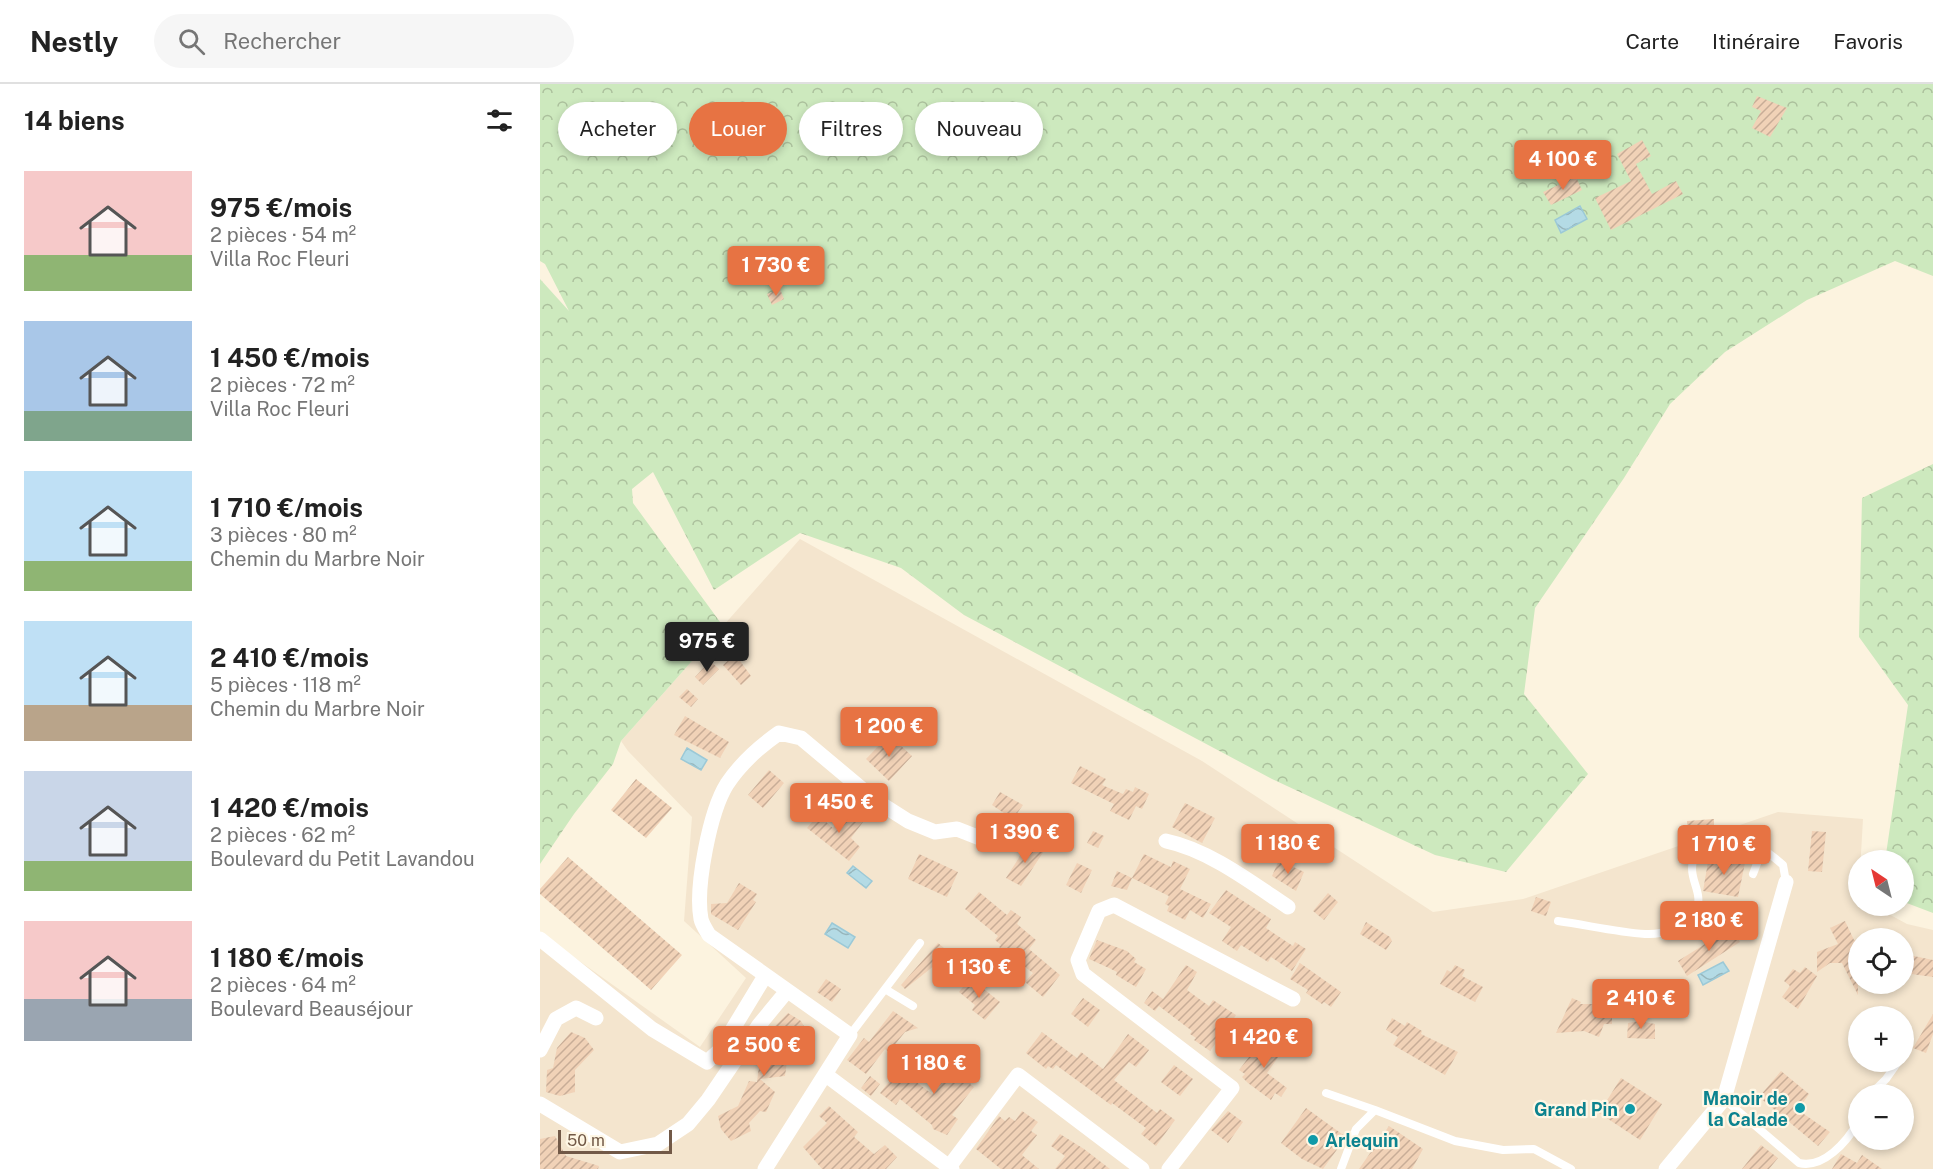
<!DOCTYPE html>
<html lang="fr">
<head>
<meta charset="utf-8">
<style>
	:root { --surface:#fff; --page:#f6f6f6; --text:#222; --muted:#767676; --line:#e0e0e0; --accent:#e77343 }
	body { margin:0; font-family:"Public Sans",sans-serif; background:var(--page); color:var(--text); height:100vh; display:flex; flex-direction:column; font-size:22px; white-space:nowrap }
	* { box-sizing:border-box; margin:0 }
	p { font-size:20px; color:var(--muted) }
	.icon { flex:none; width:33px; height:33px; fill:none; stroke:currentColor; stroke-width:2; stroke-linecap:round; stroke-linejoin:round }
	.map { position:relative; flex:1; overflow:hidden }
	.side { display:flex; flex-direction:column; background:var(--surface); width:540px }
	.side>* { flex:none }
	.banner { position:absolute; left:18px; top:18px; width:570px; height:54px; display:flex; gap:12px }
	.needle { width:39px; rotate:325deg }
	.tools { position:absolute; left:1308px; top:766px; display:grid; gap:12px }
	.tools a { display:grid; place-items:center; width:66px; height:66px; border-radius:50%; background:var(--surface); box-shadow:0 3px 9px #0003; font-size:30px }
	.scale { position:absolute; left:18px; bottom:15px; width:114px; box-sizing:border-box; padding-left:6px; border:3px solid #725947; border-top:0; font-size:16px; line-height:21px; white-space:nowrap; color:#725947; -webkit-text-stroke:4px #fff7e5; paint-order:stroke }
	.price { position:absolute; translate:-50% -51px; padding:0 14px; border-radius:6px; background:var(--accent); color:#fff; font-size:20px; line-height:39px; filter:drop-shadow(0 2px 3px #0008) }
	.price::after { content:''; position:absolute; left:50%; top:36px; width:18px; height:14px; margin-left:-9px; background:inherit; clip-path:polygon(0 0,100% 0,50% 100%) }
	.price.current { background:#222; color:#fff }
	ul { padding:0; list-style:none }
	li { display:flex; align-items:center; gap:18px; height:150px; padding:0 24px }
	li span { display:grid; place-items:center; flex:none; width:168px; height:120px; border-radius:0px; color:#555 }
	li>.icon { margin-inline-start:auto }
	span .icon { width:72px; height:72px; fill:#fffc; stroke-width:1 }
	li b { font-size:26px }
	h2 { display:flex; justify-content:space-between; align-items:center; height:72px; padding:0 24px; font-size:26px }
	.tag { padding:0 21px; border-radius:27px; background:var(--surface); box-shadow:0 3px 9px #0003; font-size:21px; line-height:54px }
	.tag.current { background:var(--accent); color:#fff }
	header { display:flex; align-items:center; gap:36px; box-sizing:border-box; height:84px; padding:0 30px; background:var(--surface); border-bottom:2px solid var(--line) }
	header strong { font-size:28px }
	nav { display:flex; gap:33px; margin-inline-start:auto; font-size:21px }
	.search { width:420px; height:54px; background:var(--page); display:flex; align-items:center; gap:15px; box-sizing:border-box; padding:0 21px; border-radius:33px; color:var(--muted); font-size:22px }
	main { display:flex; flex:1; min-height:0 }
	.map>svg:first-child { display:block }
	.residential { fill:#f4e5ce; fill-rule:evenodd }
	.forest { fill:url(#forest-crowns) }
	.water { fill:url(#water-waves); stroke:#9bc9d7; stroke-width:1.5 }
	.building { fill:url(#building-hatch) }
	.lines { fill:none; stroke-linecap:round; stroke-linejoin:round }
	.service { stroke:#fff; stroke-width:8 }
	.minor { stroke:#fff; stroke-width:15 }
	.culture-dot { fill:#0f9aa8; stroke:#fff7e5; stroke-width:2 }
	.labels { text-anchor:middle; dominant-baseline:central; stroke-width:4.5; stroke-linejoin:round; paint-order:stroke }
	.culture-label { font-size:18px; font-weight:bold; fill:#0d838f; stroke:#fff7e5; text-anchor:end }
</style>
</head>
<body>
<header>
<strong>Nestly</strong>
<div class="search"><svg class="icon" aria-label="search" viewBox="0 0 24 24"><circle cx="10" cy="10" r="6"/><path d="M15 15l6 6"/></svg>Rechercher</div>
<nav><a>Carte</a><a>Itinéraire</a><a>Favoris</a></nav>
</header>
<main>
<section class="side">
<h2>14 biens<svg class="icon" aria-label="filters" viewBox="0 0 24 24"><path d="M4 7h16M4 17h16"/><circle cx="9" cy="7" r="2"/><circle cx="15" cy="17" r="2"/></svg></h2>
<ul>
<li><span style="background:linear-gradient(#f6c9c9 70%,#8fb573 0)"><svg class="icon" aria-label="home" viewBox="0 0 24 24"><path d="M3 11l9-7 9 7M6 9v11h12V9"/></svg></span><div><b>975 €/mois</b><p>2 pièces · 54 m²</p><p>Villa Roc Fleuri</p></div></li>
<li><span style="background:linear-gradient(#a9c7e8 75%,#7fa58c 0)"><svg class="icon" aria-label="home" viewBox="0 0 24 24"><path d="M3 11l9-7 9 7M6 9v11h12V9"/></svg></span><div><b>1 450 €/mois</b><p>2 pièces · 72 m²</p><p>Villa Roc Fleuri</p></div></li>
<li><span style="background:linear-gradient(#bfe0f5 75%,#8fb573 0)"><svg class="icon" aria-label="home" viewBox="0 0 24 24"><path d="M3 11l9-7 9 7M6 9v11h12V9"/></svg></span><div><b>1 710 €/mois</b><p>3 pièces · 80 m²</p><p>Chemin du Marbre Noir</p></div></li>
<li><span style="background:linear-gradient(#bfe0f5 70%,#b9a48a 0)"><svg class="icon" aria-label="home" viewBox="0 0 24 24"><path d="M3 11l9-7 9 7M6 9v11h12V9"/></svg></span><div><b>2 410 €/mois</b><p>5 pièces · 118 m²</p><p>Chemin du Marbre Noir</p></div></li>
<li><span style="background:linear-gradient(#c9d6e8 75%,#8fb573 0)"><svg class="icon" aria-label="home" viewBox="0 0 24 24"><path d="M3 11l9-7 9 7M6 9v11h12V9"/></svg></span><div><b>1 420 €/mois</b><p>2 pièces · 62 m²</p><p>Boulevard du Petit Lavandou</p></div></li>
<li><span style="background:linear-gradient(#f6c9c9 65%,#9aa5b1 0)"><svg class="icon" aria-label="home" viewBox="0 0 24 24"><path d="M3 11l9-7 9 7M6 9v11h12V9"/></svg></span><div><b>1 180 €/mois</b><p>2 pièces · 64 m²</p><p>Boulevard Beauséjour</p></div></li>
</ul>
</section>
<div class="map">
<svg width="1393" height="1085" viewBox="0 0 1393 1085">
	<defs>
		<pattern id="forest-crowns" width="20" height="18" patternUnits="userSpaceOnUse" patternTransform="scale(1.5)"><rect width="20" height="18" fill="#cde9be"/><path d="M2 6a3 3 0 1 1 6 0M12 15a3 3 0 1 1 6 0" fill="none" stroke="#abc09c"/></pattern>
		<pattern id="water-waves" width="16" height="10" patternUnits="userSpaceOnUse" patternTransform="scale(1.5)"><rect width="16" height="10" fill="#b4dbe5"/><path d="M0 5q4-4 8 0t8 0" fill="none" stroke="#97b5bb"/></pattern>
		<pattern id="building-hatch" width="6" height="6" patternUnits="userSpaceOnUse" patternTransform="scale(1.5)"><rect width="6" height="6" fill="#f1d2b7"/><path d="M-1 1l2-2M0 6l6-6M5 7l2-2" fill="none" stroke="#c8ad97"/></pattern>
	</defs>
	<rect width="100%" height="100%" fill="#fcf3df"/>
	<path class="residential" d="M260,455l402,222 231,151 90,-13 255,-87 85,7 -5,87h16l33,18 26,6v239h-1393v-236l160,114 46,-69 -62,-57 8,-104 -64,-66 -7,-10zM1318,855h46v45h-46zM1318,933h46v45h-46zM1318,1011h46v45h-46z"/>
	<path class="forest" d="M0,0h1393v192l-38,-15 -88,39 -82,52 -55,52 -46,74 -89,130 -11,86 64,80 -82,98 -71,-17 -163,-76 -308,-164 -63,-47 -101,-35 -86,57 -61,-118 -21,17 1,14 90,123 -102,115 -8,23 -39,50 -34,50v-585l29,32 -24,-47 -5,-3z
		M1393,380v449l-29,-11v-41h-19l23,-156 -49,-68 3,-139z"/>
	<path class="water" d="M1040,122l7,13 -26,14 -6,-13z
		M147,664l20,12 -6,10 -20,-11z
		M313,782l19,15 -6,7 -19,-15z
		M292,839l23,14 -7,11 -23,-14z
		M1183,878l6,9 -26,14 -5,-10z"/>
	<path class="building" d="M1217,12l30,12 -17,29 -18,-9 9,-17 -9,-4z
		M34,43l11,10 -9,10 -11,-9z
		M1102,56l9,16 -15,8 16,30 24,-13 7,13 -72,36 -16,-32 36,-17 -14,-27z
		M1036,93l6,13 -31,15 -8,-13z
		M240,205l4,10 -12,6 -5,-11z
		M195,570l16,22 -10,9 -18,-20z
		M170,577l9,8 -16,16 -8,-8z
		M147,605l11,10 -7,8 -12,-10z
		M145,632l44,26 -9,16 -46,-23z
		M349,651l23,21 -23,25 -23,-22z
		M540,682l26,13 -4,6 21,9 3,-5 7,3 2,-5 14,7 -7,15 -6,-3 -7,14 -19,-9 4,-7 -43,-21z
		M229,686l15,13 -21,25 -15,-13z
		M96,695l36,29 -26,30 -35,-28z
		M460,708l23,13 -10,14 -21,-14z
		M645,719l30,15 -13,25 -30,-16z
		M307,725l16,13 -12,16 9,9 -11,14 -42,-33 11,-13 15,13z
		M1174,735v14h-26l-1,-12z
		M553,747l11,5 -6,12 -11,-5z
		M1272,747l14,1 -4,40 -14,-1z
		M489,758l15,9 -23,35 -15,-8z
		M379,770l39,18 -11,25 -39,-18z
		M604,770l27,13 2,-6 17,8 -10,20 31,15 -8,14 -13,-8 -5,10 -18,-9 2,-5 -4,-2 4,-8 -37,-18 -5,12 -16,-4 6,-15 15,7z
		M1193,771l13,3 -8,39 -35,-6 6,-35 23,4z
		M28,773l114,98 -31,35 -111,-96v-5z
		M739,776l25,12 -8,19 -24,-15z
		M537,779l15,7 -11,23 -15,-8z
		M199,799l18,11 -4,6 3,2 -18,28 -27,-16v-10l16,-1z
		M686,806l45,29 -5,9 27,18 2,-4 11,7 -14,22 -21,-14 -3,5 -27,-17 -4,6 -15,-10 9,-14 -22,-14z
		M439,808l28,23 4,-5 10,7 -4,7 19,16 -7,9 31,26 -17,22 -18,-15 8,-9 -34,-26 2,-2 -6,-5 3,-4 -33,-27z
		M788,809l10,9 -14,18 -11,-9z
		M996,813l15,5 -5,14 -15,-5z
		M1305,837l9,19 4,1v54l-16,-32h-12l-13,9v-20l21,-8 -8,-16z
		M826,838l24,15 2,4 -6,9 -26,-16z
		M1192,843l8,15 -53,34 -9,-15z
		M557,856l30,11 9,8 -2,3 12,7 -10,18 -20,-12 1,-3 -8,-4 -20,-9z
		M398,859l12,10 -45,36 -4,-4z
		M1364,870l29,6v17l-29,-4z
		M760,879l41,29 -10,15 -7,-5 -2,2 -16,-11 2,-3 -18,-11z
		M646,881l11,7 -10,18 22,16 4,-6 23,15 -26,36 -16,-11 2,-2 -6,-4 2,-3 -33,-25 3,-4 -7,9 -11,-8 8,-12 11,8z
		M915,881l10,5 -3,6 21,11 -8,15 -35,-18 7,-14 4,2z
		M1265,883l12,9 -19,33 -16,-12 8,-11 -6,-5 9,-12 7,4z
		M430,894l30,24 -15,18 -13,-10 3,-5 -16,-13z
		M286,895l15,10 -9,13 -15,-10z
		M543,914l17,12 -12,17 -17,-13z
		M1032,914l9,4 -1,2h32v20h-8l-5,13 -15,-6 -28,2z
		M353,927l25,17 -13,4 -16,20 -4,-3 -19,25 -19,-14 17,-22 5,4z
		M248,929l13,8 8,14 -21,19 -3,22 -25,3 15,13 -9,20 -6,-1 -11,12 2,8 -20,10 -10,-12 -3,-13 20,-10 11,-25 8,1 4,-32 5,-1 8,-15 -2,-5z
		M1393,930v20l-7,19 -13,-5z
		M852,934l13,8 2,-4 15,9 -1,3 37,18 -13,23 -52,-30 5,-8 -12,-7z
		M1099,937l16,3v15l-28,-1 1,-15z
		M31,948l14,6 9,12 -19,20v22l-15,4 -14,-4 1,-22 6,-2 4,-20z
		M502,948l35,26 4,-6 22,17 25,-35 21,16 -13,17 -7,-5 -15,18 43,33 3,-4 15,11 -19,26 -15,-12 5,-6 -34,-25 -1,2 -55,-40 -3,4 -5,-3 -2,3 -20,-16z
		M725,952l19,13 -17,24 20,15 -6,9 -6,-4 -4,7 -23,-17 -6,-6 3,-3 -6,-4z
		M421,972l13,9 -6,7 7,6 -5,6 4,3 -22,28 6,4 -11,16 -14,-6 -1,-4 -32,-26 -4,6 -16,-12 19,-24 33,25z
		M634,981l19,14 -13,17 -19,-14z
		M1241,987l28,23 -11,16 32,22 -12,14 -59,-49z
		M330,992l10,8 -9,12 -10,-8z
		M1081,994l41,26 -22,36 -41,-27z
		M289,1022l29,26 -4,5 20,17 11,-9 12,12 -11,12h-64l-19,-22 24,-24 -8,-7z
		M766,1024l40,29 -23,32 -21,-10 -21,-16z
		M482,1027l16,11 -7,9 6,4 -15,20 17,14h-38l-25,-20 23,-33 6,5 4,-4 6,4z
		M688,1027l15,11 -15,21 -17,-13z
		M849,1042l34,23 -11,20h-53z
		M520,1050l24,15 26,20h-55l10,-13 -14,-10z
		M15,1052l11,20 33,10 -1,3h-58v-30z
		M1221,1061l17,13 -9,11h-27z
		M1301,1070l16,9 5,-8 20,14h-50z"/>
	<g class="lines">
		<path class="service" d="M1213,790l10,-26
			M1018,837c29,4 58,11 87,13 15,1 48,-7 52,-24 7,-24 -15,-33 1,-62 42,-7 52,-13 85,17l3,17
			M345,905l28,17
			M310,951l70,-92
			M1364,953l2,13 -2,3
			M786,1009l49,17
			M1330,1011l16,-16 12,-17
			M1184,1015l75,64c24,6 48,-21 59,-41
			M801,1085l15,-40 19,-19 80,31 48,9 31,-1 37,20"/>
		<path class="minor" d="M626,757c43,9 86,42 122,66
			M0,855l112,90 55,33 13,-12 45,-74
			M0,966l16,-31 20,-11 20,10
			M286,991l126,94
			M0,1020l80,48 38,-8 30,-20 20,-24 51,-75 28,-34
			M409,1083l69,-92 124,94
			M225,1085l85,-134 -141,-100c-3,-5 -7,-11 -8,-16 -6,-32 9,-108 26,-135 14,-21 32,-37 52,-51l22,5 74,62 33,21 27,11 22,-3 28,11
			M629,1085l63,-81 -149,-114 -5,-14 21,-49 15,-6 179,94
			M1126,1085l58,-70 62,-217"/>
	</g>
	<g class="culture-dot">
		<circle cx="1260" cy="1024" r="6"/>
		<circle cx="1090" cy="1025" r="6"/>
		<circle cx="773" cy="1056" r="6"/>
	</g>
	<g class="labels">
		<g class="culture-label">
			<text x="1248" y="1014">Manoir de<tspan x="1248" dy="21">la Calade</tspan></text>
			<text x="1078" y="1025">Grand Pin</text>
			<text x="785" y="1056" text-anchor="start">Arlequin</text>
		</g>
	</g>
</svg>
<div class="tools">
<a><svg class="needle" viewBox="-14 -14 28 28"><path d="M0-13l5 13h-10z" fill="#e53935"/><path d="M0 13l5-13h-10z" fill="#767676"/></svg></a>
<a><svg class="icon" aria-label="locate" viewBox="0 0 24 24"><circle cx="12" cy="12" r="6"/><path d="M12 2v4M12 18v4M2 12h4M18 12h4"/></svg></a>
<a>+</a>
<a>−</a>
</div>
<div class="scale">50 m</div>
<b class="price" style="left:1023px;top:107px">4 100 €</b>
<b class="price" style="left:236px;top:213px">1 730 €</b>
<b class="price current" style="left:167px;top:589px">975 €</b>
<b class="price" style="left:349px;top:674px">1 200 €</b>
<b class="price" style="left:299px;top:750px">1 450 €</b>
<b class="price" style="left:485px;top:780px">1 390 €</b>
<b class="price" style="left:748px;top:791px">1 180 €</b>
<b class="price" style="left:1184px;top:792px">1 710 €</b>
<b class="price" style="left:1169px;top:868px">2 180 €</b>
<b class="price" style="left:439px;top:915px">1 130 €</b>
<b class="price" style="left:1101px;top:946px">2 410 €</b>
<b class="price" style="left:724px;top:985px">1 420 €</b>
<b class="price" style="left:224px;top:993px">2 500 €</b>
<b class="price" style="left:394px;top:1011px">1 180 €</b>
<div class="banner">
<a class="tag">Acheter</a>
<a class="tag current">Louer</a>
<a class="tag">Filtres</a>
<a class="tag">Nouveau</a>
</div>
</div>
</main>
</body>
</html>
